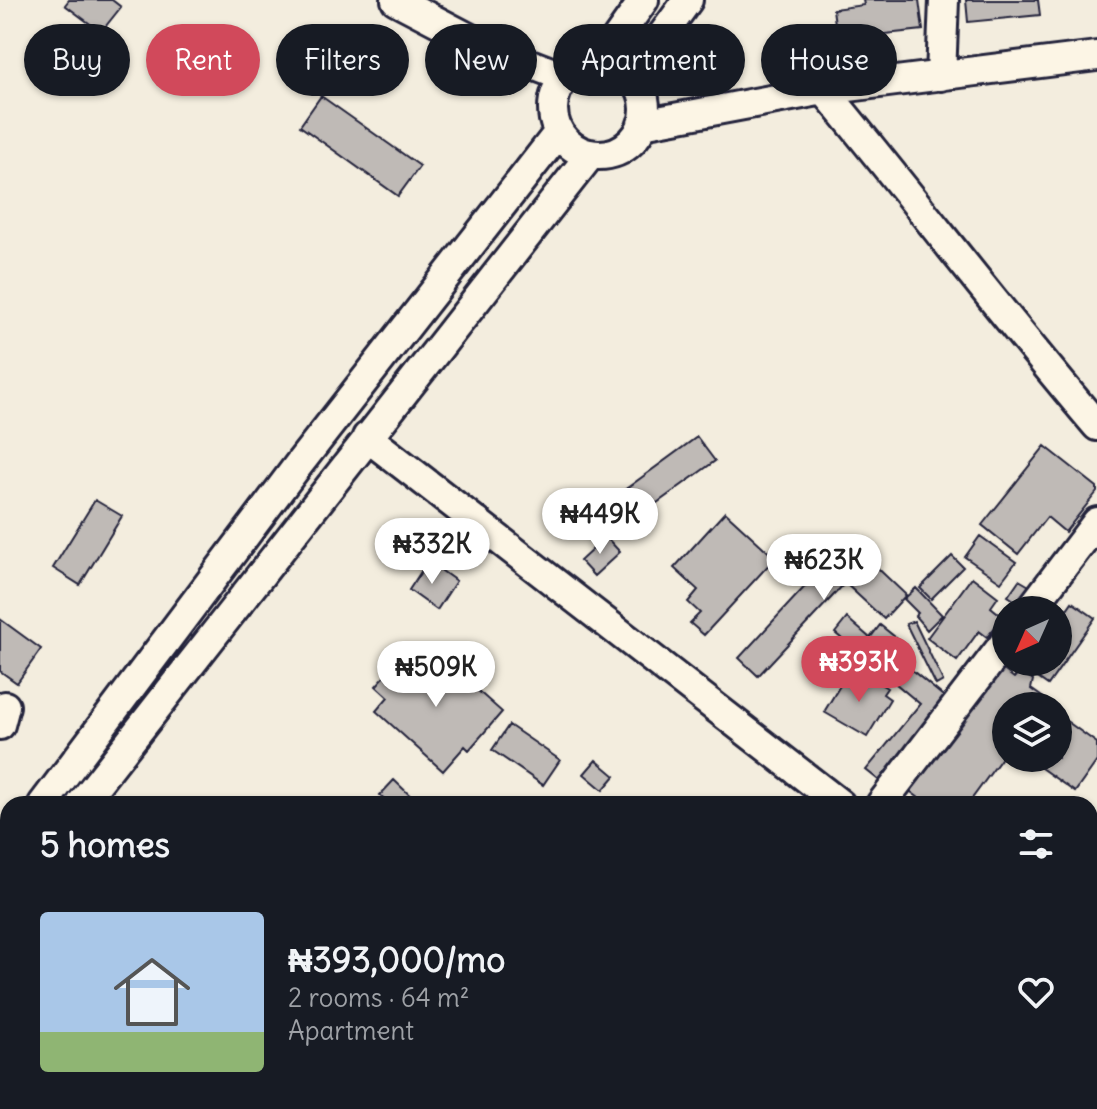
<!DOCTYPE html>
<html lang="en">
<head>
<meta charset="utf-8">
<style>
	:root { --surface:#171b24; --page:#242831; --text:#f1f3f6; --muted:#9ea1a6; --accent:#d1495b }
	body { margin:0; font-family:Delius,sans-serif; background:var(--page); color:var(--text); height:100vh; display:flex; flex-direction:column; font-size:30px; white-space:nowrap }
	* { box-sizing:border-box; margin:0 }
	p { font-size:26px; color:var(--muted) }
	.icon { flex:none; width:44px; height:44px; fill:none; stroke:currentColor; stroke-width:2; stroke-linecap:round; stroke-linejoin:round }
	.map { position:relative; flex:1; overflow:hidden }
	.side { position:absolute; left:0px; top:796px; width:1098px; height:314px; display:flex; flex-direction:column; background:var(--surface); border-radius:24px 24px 0 0; box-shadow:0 2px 6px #0004 }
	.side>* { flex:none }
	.hud { position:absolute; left:24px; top:24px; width:1050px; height:72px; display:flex; gap:16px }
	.needle { width:52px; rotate:225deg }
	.buttons { position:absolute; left:992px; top:596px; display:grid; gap:16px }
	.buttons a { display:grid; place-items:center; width:80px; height:80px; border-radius:50%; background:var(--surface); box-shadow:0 2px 6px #0004; font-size:40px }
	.price { position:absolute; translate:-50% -68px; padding:0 18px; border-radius:28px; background:#fff; color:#222; font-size:26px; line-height:52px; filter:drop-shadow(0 2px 4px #0008) }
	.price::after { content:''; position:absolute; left:50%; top:48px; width:24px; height:18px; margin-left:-12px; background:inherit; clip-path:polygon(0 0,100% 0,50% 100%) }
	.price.selected { background:var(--accent); color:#fff }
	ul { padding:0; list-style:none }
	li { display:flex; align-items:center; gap:24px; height:200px; padding:0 40px }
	li span { display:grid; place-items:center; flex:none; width:224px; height:160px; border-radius:8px; color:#555 }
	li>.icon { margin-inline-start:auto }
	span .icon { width:96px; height:96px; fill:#fffc; stroke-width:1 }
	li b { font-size:34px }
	h2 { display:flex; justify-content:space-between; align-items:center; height:96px; padding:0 40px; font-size:34px }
	.chip { padding:0 28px; border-radius:36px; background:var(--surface); box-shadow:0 2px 6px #0004; font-size:28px; line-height:72px }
	.chip.selected { background:var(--accent); color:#fff }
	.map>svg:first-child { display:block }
	.building { fill:#bfbab6; stroke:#22223b; stroke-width:2 }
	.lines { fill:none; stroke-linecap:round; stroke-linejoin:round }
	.minor-casing { stroke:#22223b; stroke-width:34 }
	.minor { stroke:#fcf5e5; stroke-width:28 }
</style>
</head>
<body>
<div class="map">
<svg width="1097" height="1109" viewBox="0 0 1097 1109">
	<rect width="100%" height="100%" fill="#f3edde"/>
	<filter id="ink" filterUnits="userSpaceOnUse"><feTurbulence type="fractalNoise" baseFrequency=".0125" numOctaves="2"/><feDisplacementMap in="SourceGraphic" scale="16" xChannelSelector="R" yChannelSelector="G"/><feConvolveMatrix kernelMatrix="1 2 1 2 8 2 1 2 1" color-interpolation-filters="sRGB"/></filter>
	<g filter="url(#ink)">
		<path class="building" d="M69,0h43l9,7 -20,25 -36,-27z
			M863,0h56l4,30 -86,9 -4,-30 31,-4z
			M966,0h72l2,15 -72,7z
			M321,96l99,70 -22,30 -98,-70z
			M697,437l18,24 -105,76 -17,-24z
			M1045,446l52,41v5l-32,40 -18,-15 -29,37 -36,-29z
			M95,500l27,16 -42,69 -27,-17z
			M725,512l50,46 -71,77 -14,-12 10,-10 -12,-11 10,-12 -24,-22z
			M980,536l36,26 -15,20 -36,-25z
			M606,537l14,15 -26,24 -14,-15z
			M848,540l58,55 -22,24 -39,-36 -87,93 -19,-18z
			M952,556l11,11 -32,32 -11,-11z
			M428,561l28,20 -19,29 -28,-20z
			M972,577l26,20 -7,10 12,10 -16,20 -8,-6 -22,30 -30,-23z
			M1019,580l12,7 -11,17 -12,-8z
			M916,588l26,27 -15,15 -12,-14 3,-3 -14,-14z
			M1053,599l14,10 5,-7 23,16 -47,67 -33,-23h43v-52h-13z
			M847,618l23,20 10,-13 20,16 -9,12 57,47 -67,82 -15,-12 54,-66 -85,-71z
			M0,619l41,30 -24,34 -17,-12z
			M914,621l29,60 -7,4 -30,-61z
			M433,651l69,61 -33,38 -4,-4 -22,25 -67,-60 12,-14 -12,-11 23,-26 14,13z
			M997,665l17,13 6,-7 13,9 -2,9 14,10 -5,7h-34v46l-38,52h-41l-20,-15z
			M847,674l13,8 4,-8 23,14 -4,6 7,5 -23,38 -43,-25z
			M1058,715l39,28v18l-22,31 -48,-34h31z
			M509,725l51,35 -17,25 -51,-35z
			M596,760l19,16 -12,14 -19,-16z
			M394,780l25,24h-29l-10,-9z
			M8,1054v37l-8,-7v-21z
			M1097,1071v23l-11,15h-17l5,-7h16v-21z
			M22,1102h46l8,7h-46z
			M671,1102h69l-6,7h-54z
			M883,1102h11l4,4 3,-4h10l9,7h-42z
			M965,1102h38l-5,7h-38z"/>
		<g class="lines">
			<defs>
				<path id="minor" d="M396,0l90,47 78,30
					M600,62l44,-62
					M553 109a46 46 0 1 1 92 0a46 46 0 1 1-92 0Z
					M941,76l3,-76
					M632,77l56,-77
					M824,90c92,111 179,226 273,336
					M642,124l182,-34 273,-34
					M367,437l473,367
					M1030,610l67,-88
					M0,725l5,-19
					M43,804l256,-340 260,-332
					M81,804l510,-650
					M881,804l125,-163
					M0,860l8,-10
					M0,909l8,-10
					M1090,977l7,5
					M360,1102l5,7"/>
			</defs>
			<use href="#minor" class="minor-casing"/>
			<use href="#minor" class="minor"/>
		</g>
	</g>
</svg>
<div class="buttons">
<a><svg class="needle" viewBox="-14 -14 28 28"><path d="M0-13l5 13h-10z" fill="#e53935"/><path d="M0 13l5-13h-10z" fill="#9ea1a6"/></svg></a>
<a><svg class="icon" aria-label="layers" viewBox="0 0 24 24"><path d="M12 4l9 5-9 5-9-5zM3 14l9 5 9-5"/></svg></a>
</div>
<b class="price" style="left:600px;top:556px">₦449K</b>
<b class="price" style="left:432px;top:586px">₦332K</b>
<b class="price" style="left:824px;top:602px">₦623K</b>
<b class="price selected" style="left:859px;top:704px">₦393K</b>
<b class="price" style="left:436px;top:709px">₦509K</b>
<div class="hud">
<a class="chip">Buy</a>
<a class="chip selected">Rent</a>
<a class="chip">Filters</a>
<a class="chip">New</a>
<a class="chip">Apartment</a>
<a class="chip">House</a>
</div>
<section class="side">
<h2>5 homes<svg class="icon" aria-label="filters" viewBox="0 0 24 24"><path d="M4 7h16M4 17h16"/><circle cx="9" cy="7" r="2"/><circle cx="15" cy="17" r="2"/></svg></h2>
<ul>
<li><span style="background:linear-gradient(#a9c7e8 75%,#8fb573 0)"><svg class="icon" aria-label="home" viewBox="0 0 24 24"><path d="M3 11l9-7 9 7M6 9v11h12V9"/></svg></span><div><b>₦393,000/mo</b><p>2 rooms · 64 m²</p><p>Apartment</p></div><svg class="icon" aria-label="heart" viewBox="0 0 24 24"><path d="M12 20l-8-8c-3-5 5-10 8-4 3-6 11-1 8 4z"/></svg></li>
</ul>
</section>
</div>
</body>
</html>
